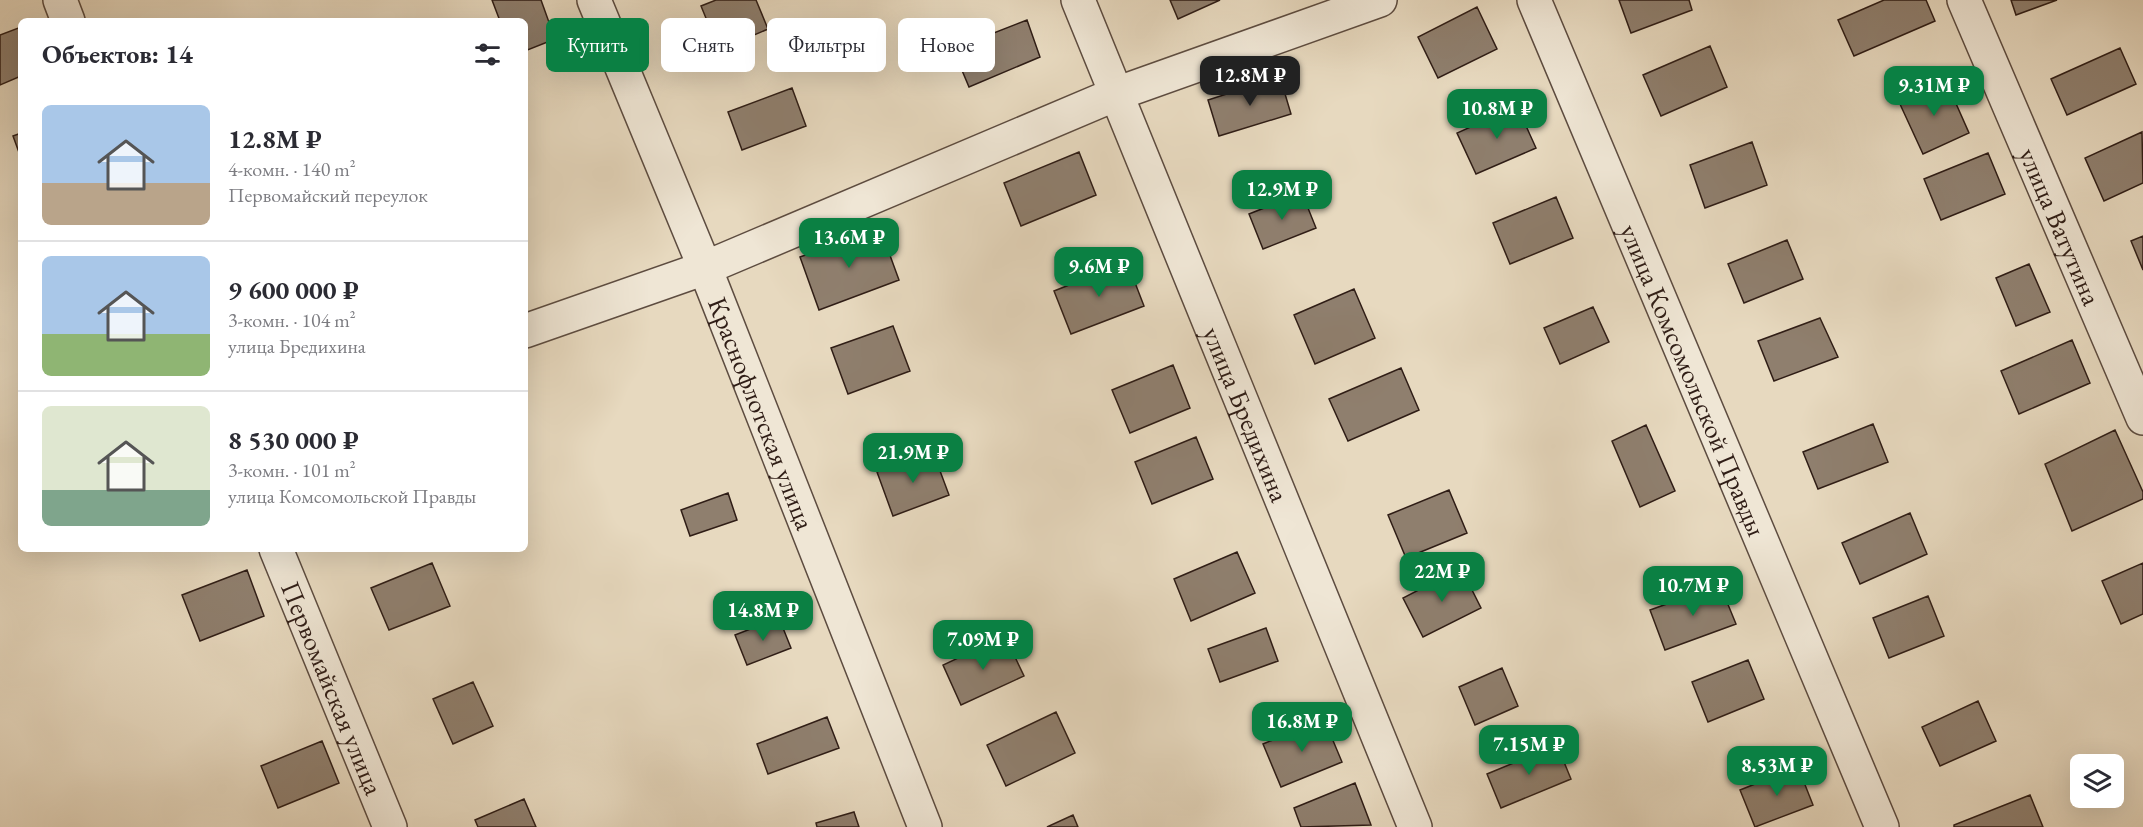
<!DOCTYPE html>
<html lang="ru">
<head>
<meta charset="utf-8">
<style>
	:root { --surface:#fff; --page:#f7f7f7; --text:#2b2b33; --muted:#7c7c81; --line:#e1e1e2; --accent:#0b8043 }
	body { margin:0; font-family:"EB Garamond",serif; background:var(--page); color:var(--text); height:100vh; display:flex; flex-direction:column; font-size:22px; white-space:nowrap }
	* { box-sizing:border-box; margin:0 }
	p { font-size:20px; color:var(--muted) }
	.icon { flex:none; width:33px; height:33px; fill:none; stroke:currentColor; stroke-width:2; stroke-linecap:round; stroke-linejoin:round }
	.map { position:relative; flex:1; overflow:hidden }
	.panel { position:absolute; left:18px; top:18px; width:510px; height:534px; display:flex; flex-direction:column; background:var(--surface); border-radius:9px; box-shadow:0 6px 24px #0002 }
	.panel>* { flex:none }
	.hud { position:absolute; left:546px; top:18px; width:570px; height:54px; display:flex; gap:12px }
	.fabs { position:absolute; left:2070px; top:754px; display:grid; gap:12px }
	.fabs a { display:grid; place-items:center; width:54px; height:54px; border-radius:9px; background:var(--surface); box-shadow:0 6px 24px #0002; font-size:30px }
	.price { position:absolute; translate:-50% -51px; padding:0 14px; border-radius:12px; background:var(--accent); color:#fff; font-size:20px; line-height:39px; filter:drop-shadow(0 2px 3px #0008) }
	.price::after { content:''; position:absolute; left:50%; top:36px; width:18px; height:14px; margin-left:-9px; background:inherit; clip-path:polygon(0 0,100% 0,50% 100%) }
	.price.active { background:#222; color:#fff }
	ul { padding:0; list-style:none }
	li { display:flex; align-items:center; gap:18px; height:150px; padding:0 24px }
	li+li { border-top:2px solid var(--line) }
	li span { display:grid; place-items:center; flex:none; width:168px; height:120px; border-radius:9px; color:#555 }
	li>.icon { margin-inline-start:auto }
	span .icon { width:72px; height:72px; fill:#fffc; stroke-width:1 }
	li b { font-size:26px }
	h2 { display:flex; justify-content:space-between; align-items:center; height:72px; padding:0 24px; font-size:26px }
	.tag { padding:0 21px; border-radius:9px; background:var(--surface); box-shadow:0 6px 24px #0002; font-size:21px; line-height:54px }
	.tag.active { background:var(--accent); color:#fff }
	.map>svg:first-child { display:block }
	.building { fill:#8f7f6e; stroke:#2f1d16; stroke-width:1.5 }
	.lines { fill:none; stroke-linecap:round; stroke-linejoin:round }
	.minor-casing { stroke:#5d4c40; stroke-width:36 }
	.minor { stroke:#efe6d5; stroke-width:33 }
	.labels { text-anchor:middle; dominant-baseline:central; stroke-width:5; stroke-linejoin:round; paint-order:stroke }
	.street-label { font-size:27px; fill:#2f1d16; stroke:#efe6d5 }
</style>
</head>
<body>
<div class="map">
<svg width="2143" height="827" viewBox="0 0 2143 827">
	<rect width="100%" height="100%" fill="#e7d9bf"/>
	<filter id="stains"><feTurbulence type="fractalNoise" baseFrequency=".00333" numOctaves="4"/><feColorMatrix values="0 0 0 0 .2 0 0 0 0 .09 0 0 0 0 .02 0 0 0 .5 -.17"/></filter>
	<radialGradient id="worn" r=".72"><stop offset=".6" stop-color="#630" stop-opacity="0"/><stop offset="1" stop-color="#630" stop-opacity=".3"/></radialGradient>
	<path class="building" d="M492,0h49l14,39 -30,12v-30h-25z
		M716,0h40l12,29 -49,21 -18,-44z
		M1170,0h50l-42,19z
		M1619,0h70l3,10 -61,23z
		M1884,0h42l9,21 -81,35 -16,-36z
		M2011,0h46l-41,15z
		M1477,7l20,42 -59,29 -20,-41z
		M1027,20l13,37 -71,30 -16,-38z
		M21,27v49l-21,9v-50z
		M1710,46l17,41 -66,29 -18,-41z
		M2120,48l16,36 -69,31 -16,-36z
		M1280,77l11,37 -72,22 -11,-36z
		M1946,81l23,52 -46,21 -24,-52z
		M792,88l14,38 -64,24 -14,-38z
		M1517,106l19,42 -60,26 -19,-41z
		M2142,132l1,51 -39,18 -19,-43z
		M21,133v25l-8,-22z
		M1752,142l15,43 -62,23 -15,-43z
		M1079,152l17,43 -75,31 -17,-43z
		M1988,153l17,41 -64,26 -17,-41z
		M1302,193l14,35 -53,21 -14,-35z
		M1556,197l17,41 -63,26 -17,-41z
		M880,228l19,52 -80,30 -19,-53z
		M2143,236v34l-12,-29z
		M1787,240l16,39 -59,24 -16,-39z
		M1127,262l17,44 -73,28 -17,-43z
		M2029,264l21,48 -34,14 -20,-48z
		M1354,289l21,49 -60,26 -21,-49z
		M1593,307l16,35 -49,22 -16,-36z
		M1820,318l18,39 -64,24 -16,-40z
		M893,326l17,45 -62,23 -17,-46z
		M2072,340l18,43 -71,31 -18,-43z
		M1173,365l17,43 -60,25 -18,-43z
		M1401,368l18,42 -71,31 -19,-42z
		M1873,424l15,38 -70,27 -15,-37z
		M1646,425l29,66 -35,16 -28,-66z
		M2115,430l28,62v7l-71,32 -27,-67z
		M1196,437l17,42 -61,25 -17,-42z
		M933,452l16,43 -56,21 -16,-44z
		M1449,490l18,43 -61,25 -18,-43z
		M728,493l9,27 -47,16 -9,-26z
		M1910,513l17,41 -67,30 -18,-41z
		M1237,552l18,41 -64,28 -17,-42z
		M432,563l18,43 -61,24 -18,-42z
		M2143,563v51l-22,10 -19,-43z
		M1461,568l20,40 -58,29 -20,-39z
		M247,570l17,46 -64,25 -18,-46z
		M1720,585l16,39 -71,26 -15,-40z
		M1928,596l16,40 -55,22 -16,-40z
		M779,618l12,30 -44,17 -12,-30z
		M1266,628l12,33 -58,21 -12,-33z
		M1005,636l19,40 -63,29 -18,-40z
		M1748,660l16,39 -56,23 -16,-40z
		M1502,668l16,38 -43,19 -16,-38z
		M473,682l20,44 -40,18 -20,-45z
		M1978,701l18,40 -56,25 -18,-39z
		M1056,712l19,41 -69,33 -19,-41z
		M827,717l12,31 -71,26 -11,-30z
		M1324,719l18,43 -61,25 -18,-43z
		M322,741l17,42 -61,25 -17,-42z
		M1557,745l14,34 -70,29 -14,-34z
		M1798,767l15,38 -58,22 -15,-37z
		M1355,783l16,42 -70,2 -7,-19z
		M2030,795l13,32h-89v-2z
		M524,799l12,28h-58l-3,-7z
		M854,812l5,15h-42l-1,-4z
		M1073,815l5,12h-31z"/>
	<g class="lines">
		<defs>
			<g id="minor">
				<path d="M60,0l8,21"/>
				<path id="s1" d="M594,0l111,268 220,559"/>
				<path id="s2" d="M1078,0l337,827"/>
				<path id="s3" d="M1534,0l348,827"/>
				<path id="s4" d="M1964,0l179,418"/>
				<path d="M525,331l180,-63 411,-174 264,-94"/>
				<path id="s5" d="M276,549l114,278"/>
			</g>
		</defs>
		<use href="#minor" class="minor-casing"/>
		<use href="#minor" class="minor"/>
	</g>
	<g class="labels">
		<g class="street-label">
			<text stroke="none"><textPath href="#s4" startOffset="246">улица Ватутина</textPath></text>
			<text stroke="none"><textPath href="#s3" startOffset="412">улица Комсомольской Правды</textPath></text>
			<text stroke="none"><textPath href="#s1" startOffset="446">Краснофлотская улица</textPath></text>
			<text stroke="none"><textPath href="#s2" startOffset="447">улица Бредихина</textPath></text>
			<text stroke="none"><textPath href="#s5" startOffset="150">Первомайская улица</textPath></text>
		</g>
	</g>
	<rect width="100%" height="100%" filter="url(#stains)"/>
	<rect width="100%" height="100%" fill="url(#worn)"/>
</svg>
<div class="fabs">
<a><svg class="icon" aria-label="layers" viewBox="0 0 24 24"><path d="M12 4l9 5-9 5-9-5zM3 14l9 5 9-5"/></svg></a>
</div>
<b class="price active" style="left:1250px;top:107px">12.8M ₽</b>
<b class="price" style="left:1934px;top:117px">9.31M ₽</b>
<b class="price" style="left:1497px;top:140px">10.8M ₽</b>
<b class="price" style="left:1282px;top:221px">12.9M ₽</b>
<b class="price" style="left:849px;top:269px">13.6M ₽</b>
<b class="price" style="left:1099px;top:298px">9.6M ₽</b>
<b class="price" style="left:913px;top:484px">21.9M ₽</b>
<b class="price" style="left:1442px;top:603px">22M ₽</b>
<b class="price" style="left:1693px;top:617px">10.7M ₽</b>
<b class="price" style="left:763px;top:642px">14.8M ₽</b>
<b class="price" style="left:983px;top:671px">7.09M ₽</b>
<b class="price" style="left:1302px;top:753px">16.8M ₽</b>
<b class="price" style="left:1529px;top:776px">7.15M ₽</b>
<b class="price" style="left:1777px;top:797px">8.53M ₽</b>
<div class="hud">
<a class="tag active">Купить</a>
<a class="tag">Снять</a>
<a class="tag">Фильтры</a>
<a class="tag">Новое</a>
</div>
<section class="panel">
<h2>Объектов: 14<svg class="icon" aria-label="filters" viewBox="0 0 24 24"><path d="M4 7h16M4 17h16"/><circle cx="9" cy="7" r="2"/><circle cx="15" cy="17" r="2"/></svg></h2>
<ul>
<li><span style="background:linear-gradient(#a9c7e8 65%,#b9a48a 0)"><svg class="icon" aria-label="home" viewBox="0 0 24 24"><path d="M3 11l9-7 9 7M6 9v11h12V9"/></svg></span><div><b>12.8M ₽</b><p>4-комн. · 140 m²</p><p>Первомайский переулок</p></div></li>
<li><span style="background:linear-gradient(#a9c7e8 65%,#8fb573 0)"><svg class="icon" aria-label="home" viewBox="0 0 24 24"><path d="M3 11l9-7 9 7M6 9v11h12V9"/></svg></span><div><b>9 600 000 ₽</b><p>3-комн. · 104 m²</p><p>улица Бредихина</p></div></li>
<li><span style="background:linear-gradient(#dfe7d0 70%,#7fa58c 0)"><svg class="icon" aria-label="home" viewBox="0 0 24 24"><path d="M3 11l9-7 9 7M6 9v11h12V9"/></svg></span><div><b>8 530 000 ₽</b><p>3-комн. · 101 m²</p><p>улица Комсомольской Правды</p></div></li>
</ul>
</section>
</div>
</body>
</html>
